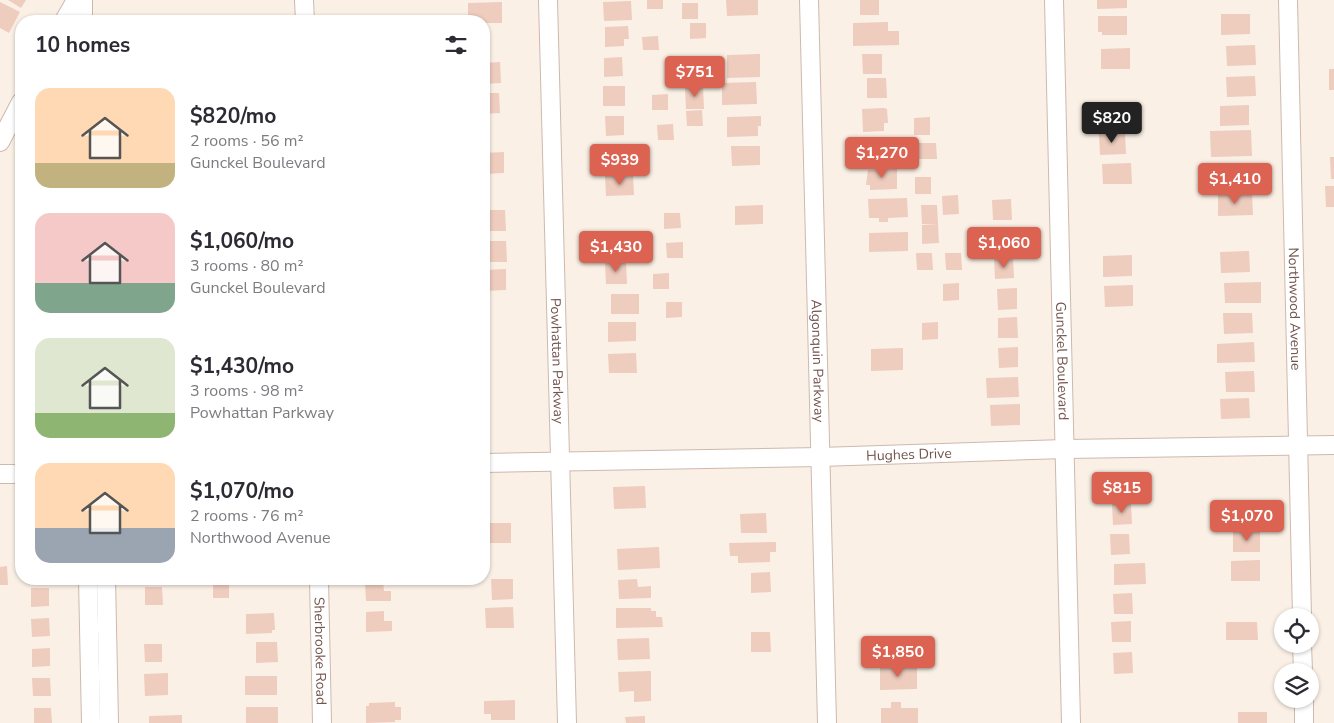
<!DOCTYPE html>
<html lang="en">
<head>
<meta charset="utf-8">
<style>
	:root { --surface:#fff; --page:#f7f7f7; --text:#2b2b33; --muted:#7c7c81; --accent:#dc6352 }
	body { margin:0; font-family:"Nunito Sans",sans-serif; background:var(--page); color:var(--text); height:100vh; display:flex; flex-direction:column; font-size:19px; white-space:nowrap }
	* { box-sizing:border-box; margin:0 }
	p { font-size:16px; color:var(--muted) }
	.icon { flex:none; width:28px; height:28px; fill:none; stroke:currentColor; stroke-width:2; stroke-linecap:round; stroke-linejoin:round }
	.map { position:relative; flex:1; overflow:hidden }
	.side { position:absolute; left:15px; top:15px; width:475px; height:570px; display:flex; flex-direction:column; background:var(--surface); border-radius:20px; box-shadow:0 1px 4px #0004 }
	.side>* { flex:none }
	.tools { position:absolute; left:1274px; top:608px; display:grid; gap:10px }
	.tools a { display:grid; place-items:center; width:45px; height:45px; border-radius:50%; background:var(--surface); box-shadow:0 1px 4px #0004; font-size:25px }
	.price { position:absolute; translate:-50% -42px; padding:0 11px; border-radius:5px; background:var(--accent); color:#fff; font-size:16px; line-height:32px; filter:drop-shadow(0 1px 2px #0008) }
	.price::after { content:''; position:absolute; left:50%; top:30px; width:15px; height:11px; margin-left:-8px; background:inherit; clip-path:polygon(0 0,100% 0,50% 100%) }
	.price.current { background:#222; color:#fff }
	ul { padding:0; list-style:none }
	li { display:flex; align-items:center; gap:15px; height:125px; padding:0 20px }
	li span { display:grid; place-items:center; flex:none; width:140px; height:100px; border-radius:15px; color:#555 }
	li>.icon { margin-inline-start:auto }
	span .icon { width:60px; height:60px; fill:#fffc; stroke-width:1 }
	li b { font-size:21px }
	h2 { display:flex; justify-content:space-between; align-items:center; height:60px; padding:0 20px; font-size:21px }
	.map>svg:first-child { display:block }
	.building { fill:#eeccbe }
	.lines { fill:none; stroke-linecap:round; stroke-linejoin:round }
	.minor-casing { stroke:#cdb9af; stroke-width:20 }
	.minor { stroke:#fff; stroke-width:18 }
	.labels { text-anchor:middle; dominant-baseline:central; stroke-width:4; stroke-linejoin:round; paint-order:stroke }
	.street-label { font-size:14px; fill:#72554c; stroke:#fef4eb }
</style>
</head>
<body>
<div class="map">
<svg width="1334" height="723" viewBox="0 0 1334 723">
	<rect width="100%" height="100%" fill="#fbf0e5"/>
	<path class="building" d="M8,0h18l-5,8z
		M647,0h16v9h-16z
		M726,0h32v15l-31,1z
		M860,0h19v15h-19z
		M1097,0h30v8l-30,1z
		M631,1l1,19 -28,1 -1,-19z
		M0,2l20,10 -11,21 -9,-5z
		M502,2v21h-18v-2h-16v-18z
		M682,3h16v16h-16z
		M1221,14h29v20l-29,1z
		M1098,16h29v19h-25v-3h-4z
		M888,22v9h11v14l-46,1v-23z
		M690,23h16v15l-16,1z
		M628,26l1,13h-5v7l-19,1v-20z
		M658,36l1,14h-16l-1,-13z
		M1255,45l1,20 -29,1 -1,-20z
		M1130,48v21h-29v-20z
		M760,54v23l-33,1v-23z
		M862,54h20v20h-19z
		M622,57l1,19 -19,1v-19z
		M500,62l1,21 -17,1v-21z
		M1329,69h5v21h-5z
		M1255,76l1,20 -29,1 -1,-20z
		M867,78h19l1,20h-20z
		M756,82l1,22 -35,1v-22z
		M603,86h22v20h-22z
		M703,87l1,22h-18l-1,-21z
		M484,93h15l1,20 -16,1z
		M668,94v16h-16v-15z
		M1130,102v21h-29v-20z
		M1249,105v20l-29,1v-20z
		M884,108l3,1 1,14h-4v8l-21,1 -1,-23z
		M702,110l1,16h-16l-1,-15z
		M605,116h19v19l-18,1z
		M761,116v10h-3v10l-31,1v-20z
		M930,117v18h-16v-17z
		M673,124l1,16h-16l-1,-15z
		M1251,130l1,26 -41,1 -1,-26z
		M1099,134h26l1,20 -26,1z
		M897,141l1,11h6v10l-5,1v1h-36v-22z
		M918,143h18l1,16h-19z
		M627,146v19l-19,1v-19z
		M731,146h29v19l-28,1z
		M504,152v21l-20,1v-21z
		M1330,157h4v22h-3z
		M1131,163l1,21h-29l-1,-20z
		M897,169v20l-27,1v-5h-4l2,-15z
		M633,175l1,20 -28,1 -1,-20z
		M915,177h16v17h-16z
		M1325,186h9v21h-8z
		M1252,193l1,22 -35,1v-22z
		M958,195l1,19 -16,1 -1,-19z
		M907,198l1,19 -20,1v4h-9v-4h-10l-1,-19z
		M1011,199l1,21h-19l-1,-20z
		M763,205v19l-28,1v-19z
		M921,205h16l1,19h-16z
		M484,210h21l1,21h-21z
		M664,213h16l1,15 -17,1z
		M938,224l1,19 -17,1v-19z
		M908,232v19l-39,1v-19z
		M638,234l1,20h-28l-1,-19z
		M485,241h21l1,21h-22z
		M683,242v16h-16l-1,-15z
		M1249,251l1,21 -29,1 -1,-21z
		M916,253h16l1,17h-16z
		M945,253h16l1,17h-16z
		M1132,255v21l-29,1v-21z
		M1013,258l1,20 -19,1 -1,-20z
		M626,262l1,22h-21l-1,-21z
		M506,269v21l-21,1 -1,-21z
		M669,273v16h-16v-15z
		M1261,282v21h-36l-1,-20z
		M959,283v17l-16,1v-17z
		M1133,285v21l-28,1 -1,-21z
		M1017,288v21l-19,1 -1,-21z
		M611,294h28v20h-28z
		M666,302h16v15l-16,1z
		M1223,313h29l1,20 -29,1z
		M1017,317l1,21h-20v-20z
		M608,322h28v19l-28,1z
		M938,322v17l-16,1v-17z
		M1254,342l1,20 -38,1v-19z
		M1018,347v20l-19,1 -1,-20z
		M903,348v22l-32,1v-22z
		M636,353l1,20h-28l-1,-19z
		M1254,371l1,21h-29l-1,-20z
		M1018,377l1,20 -32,1 -1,-20z
		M1249,398l1,20 -29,1 -1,-20z
		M1020,404v21l-29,1 -1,-21z
		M16,429h5v23h-5z
		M1137,474l1,23 -29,1 -1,-22z
		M645,486l1,22 -32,1 -1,-22z
		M1112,504h19l1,20 -19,1z
		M766,513l1,20h-26l-1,-19z
		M490,523h21v20h-21z
		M1260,531v21h-27v-20z
		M1110,534h19l1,20 -19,1z
		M776,542v10h-6v10l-32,1v-7h-8l-1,-13z
		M659,547l1,21 -42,2 -1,-21z
		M1260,560v21h-29v-20z
		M1145,563l1,21 -32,1v-21z
		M7,566l1,19h-8v-18z
		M770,572l1,20 -20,1v-20z
		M491,579h22v20l-21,1z
		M637,579l1,8 13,-1v12l-32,1 -1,-19z
		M383,581l1,10h7v10h-25l-1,-19z
		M229,582v16h-16v-15z
		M145,587h17l1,18h-18z
		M31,588h18v18l-18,1z
		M1132,593l1,21h-19l-1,-20z
		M513,607l1,21h-28l-1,-20z
		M616,608h35v3h5v6h6l1,10 -47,1z
		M384,611v10h8v10l-26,1v-20z
		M274,613l1,17h-3v3l-26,1v-20z
		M49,618l1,18 -18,1 -1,-18z
		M1131,621v21h-19l-1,-20z
		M1226,622h31l1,18h-32z
		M751,632h19l1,20h-20z
		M649,638l1,21 -32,1 -1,-21z
		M256,642h21l1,20 -22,1z
		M144,644h18v18h-17z
		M50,648v18l-18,1v-18z
		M1132,652l1,21 -19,1 -1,-21z
		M890,662h10v6h17v21l-37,1v-22h10z
		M651,671v30l-17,1v-11l-15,1 -1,-20z
		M168,673v22l-23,1 -1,-22z
		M245,676h32v19h-32z
		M32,678h18l1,18h-18z
		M515,700v20h-24v-6h-7v-13z
		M395,702v5h6v13h-6v2l-29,1v-17h3v-3z
		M891,702h10v6h17v15h-37v-15h10z
		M246,707h32v16h-32z
		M34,708h17l1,15h-18z
		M1238,712h29v11h-29z
		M182,715v8h-33v-7z
		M645,716v7h-19l-1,-6z"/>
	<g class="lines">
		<defs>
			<g id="minor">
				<path d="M83,0v21"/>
				<path d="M304,0l1,21"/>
				<path id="s1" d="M548,0l19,723"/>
				<path id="s2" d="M809,0l18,723"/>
				<path id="s3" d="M1054,0l17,723"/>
				<path id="s4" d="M1288,0l14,616"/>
				<path d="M64,21l12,-21"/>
				<path d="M0,142l21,-40"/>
				<path id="s5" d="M484,463l336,-6 245,-8 269,-4"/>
				<path d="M0,474h21"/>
				<path d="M88,579l3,144"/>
				<path d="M106,579l3,144"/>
				<path id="s6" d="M319,579l3,144"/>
				<path d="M1302,644l1,27"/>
				<path d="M1304,699v24"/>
			</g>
		</defs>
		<use href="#minor" class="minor-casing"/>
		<use href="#minor" class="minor"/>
	</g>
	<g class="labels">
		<g class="street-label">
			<text stroke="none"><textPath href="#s4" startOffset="309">Northwood Avenue</textPath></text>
			<text stroke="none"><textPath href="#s1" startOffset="361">Powhattan Parkway</textPath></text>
			<text stroke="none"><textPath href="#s2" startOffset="361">Algonquin Parkway</textPath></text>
			<text stroke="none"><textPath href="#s3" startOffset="361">Gunckel Boulevard</textPath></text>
			<text stroke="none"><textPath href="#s5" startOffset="425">Hughes Drive</textPath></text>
			<text stroke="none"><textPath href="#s6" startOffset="72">Sherbrooke Road</textPath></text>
		</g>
	</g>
</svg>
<div class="tools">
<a><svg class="icon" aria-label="locate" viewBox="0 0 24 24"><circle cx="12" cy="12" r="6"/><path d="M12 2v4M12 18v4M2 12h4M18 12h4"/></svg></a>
<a><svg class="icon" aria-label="layers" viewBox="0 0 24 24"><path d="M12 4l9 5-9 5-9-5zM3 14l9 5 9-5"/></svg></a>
</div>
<b class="price" style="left:695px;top:98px">$751</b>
<b class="price current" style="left:1112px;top:144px">$820</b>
<b class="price" style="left:882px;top:179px">$1,270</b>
<b class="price" style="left:620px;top:186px">$939</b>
<b class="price" style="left:1235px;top:205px">$1,410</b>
<b class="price" style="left:1004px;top:269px">$1,060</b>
<b class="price" style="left:616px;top:273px">$1,430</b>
<b class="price" style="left:1122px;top:514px">$815</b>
<b class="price" style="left:1247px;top:542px">$1,070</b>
<b class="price" style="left:898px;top:678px">$1,850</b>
<section class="side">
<h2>10 homes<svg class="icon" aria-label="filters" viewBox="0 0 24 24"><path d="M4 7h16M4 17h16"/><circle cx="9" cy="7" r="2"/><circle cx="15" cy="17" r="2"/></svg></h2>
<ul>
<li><span style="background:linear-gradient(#ffd9b3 75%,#c2b280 0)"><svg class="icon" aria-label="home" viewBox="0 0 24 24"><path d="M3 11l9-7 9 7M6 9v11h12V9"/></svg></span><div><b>$820/mo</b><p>2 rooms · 56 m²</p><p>Gunckel Boulevard</p></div></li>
<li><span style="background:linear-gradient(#f6c9c9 70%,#7fa58c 0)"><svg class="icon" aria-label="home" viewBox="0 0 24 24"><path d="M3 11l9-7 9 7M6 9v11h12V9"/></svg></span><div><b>$1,060/mo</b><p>3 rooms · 80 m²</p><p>Gunckel Boulevard</p></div></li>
<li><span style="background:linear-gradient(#dfe7d0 75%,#8fb573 0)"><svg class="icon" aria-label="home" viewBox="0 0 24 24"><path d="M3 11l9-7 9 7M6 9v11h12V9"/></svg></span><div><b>$1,430/mo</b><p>3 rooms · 98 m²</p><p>Powhattan Parkway</p></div></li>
<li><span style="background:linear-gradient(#ffd9b3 65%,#9aa5b1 0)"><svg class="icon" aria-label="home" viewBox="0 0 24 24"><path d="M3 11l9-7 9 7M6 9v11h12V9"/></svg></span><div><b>$1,070/mo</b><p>2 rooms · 76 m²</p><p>Northwood Avenue</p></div></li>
</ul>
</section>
</div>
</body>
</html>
